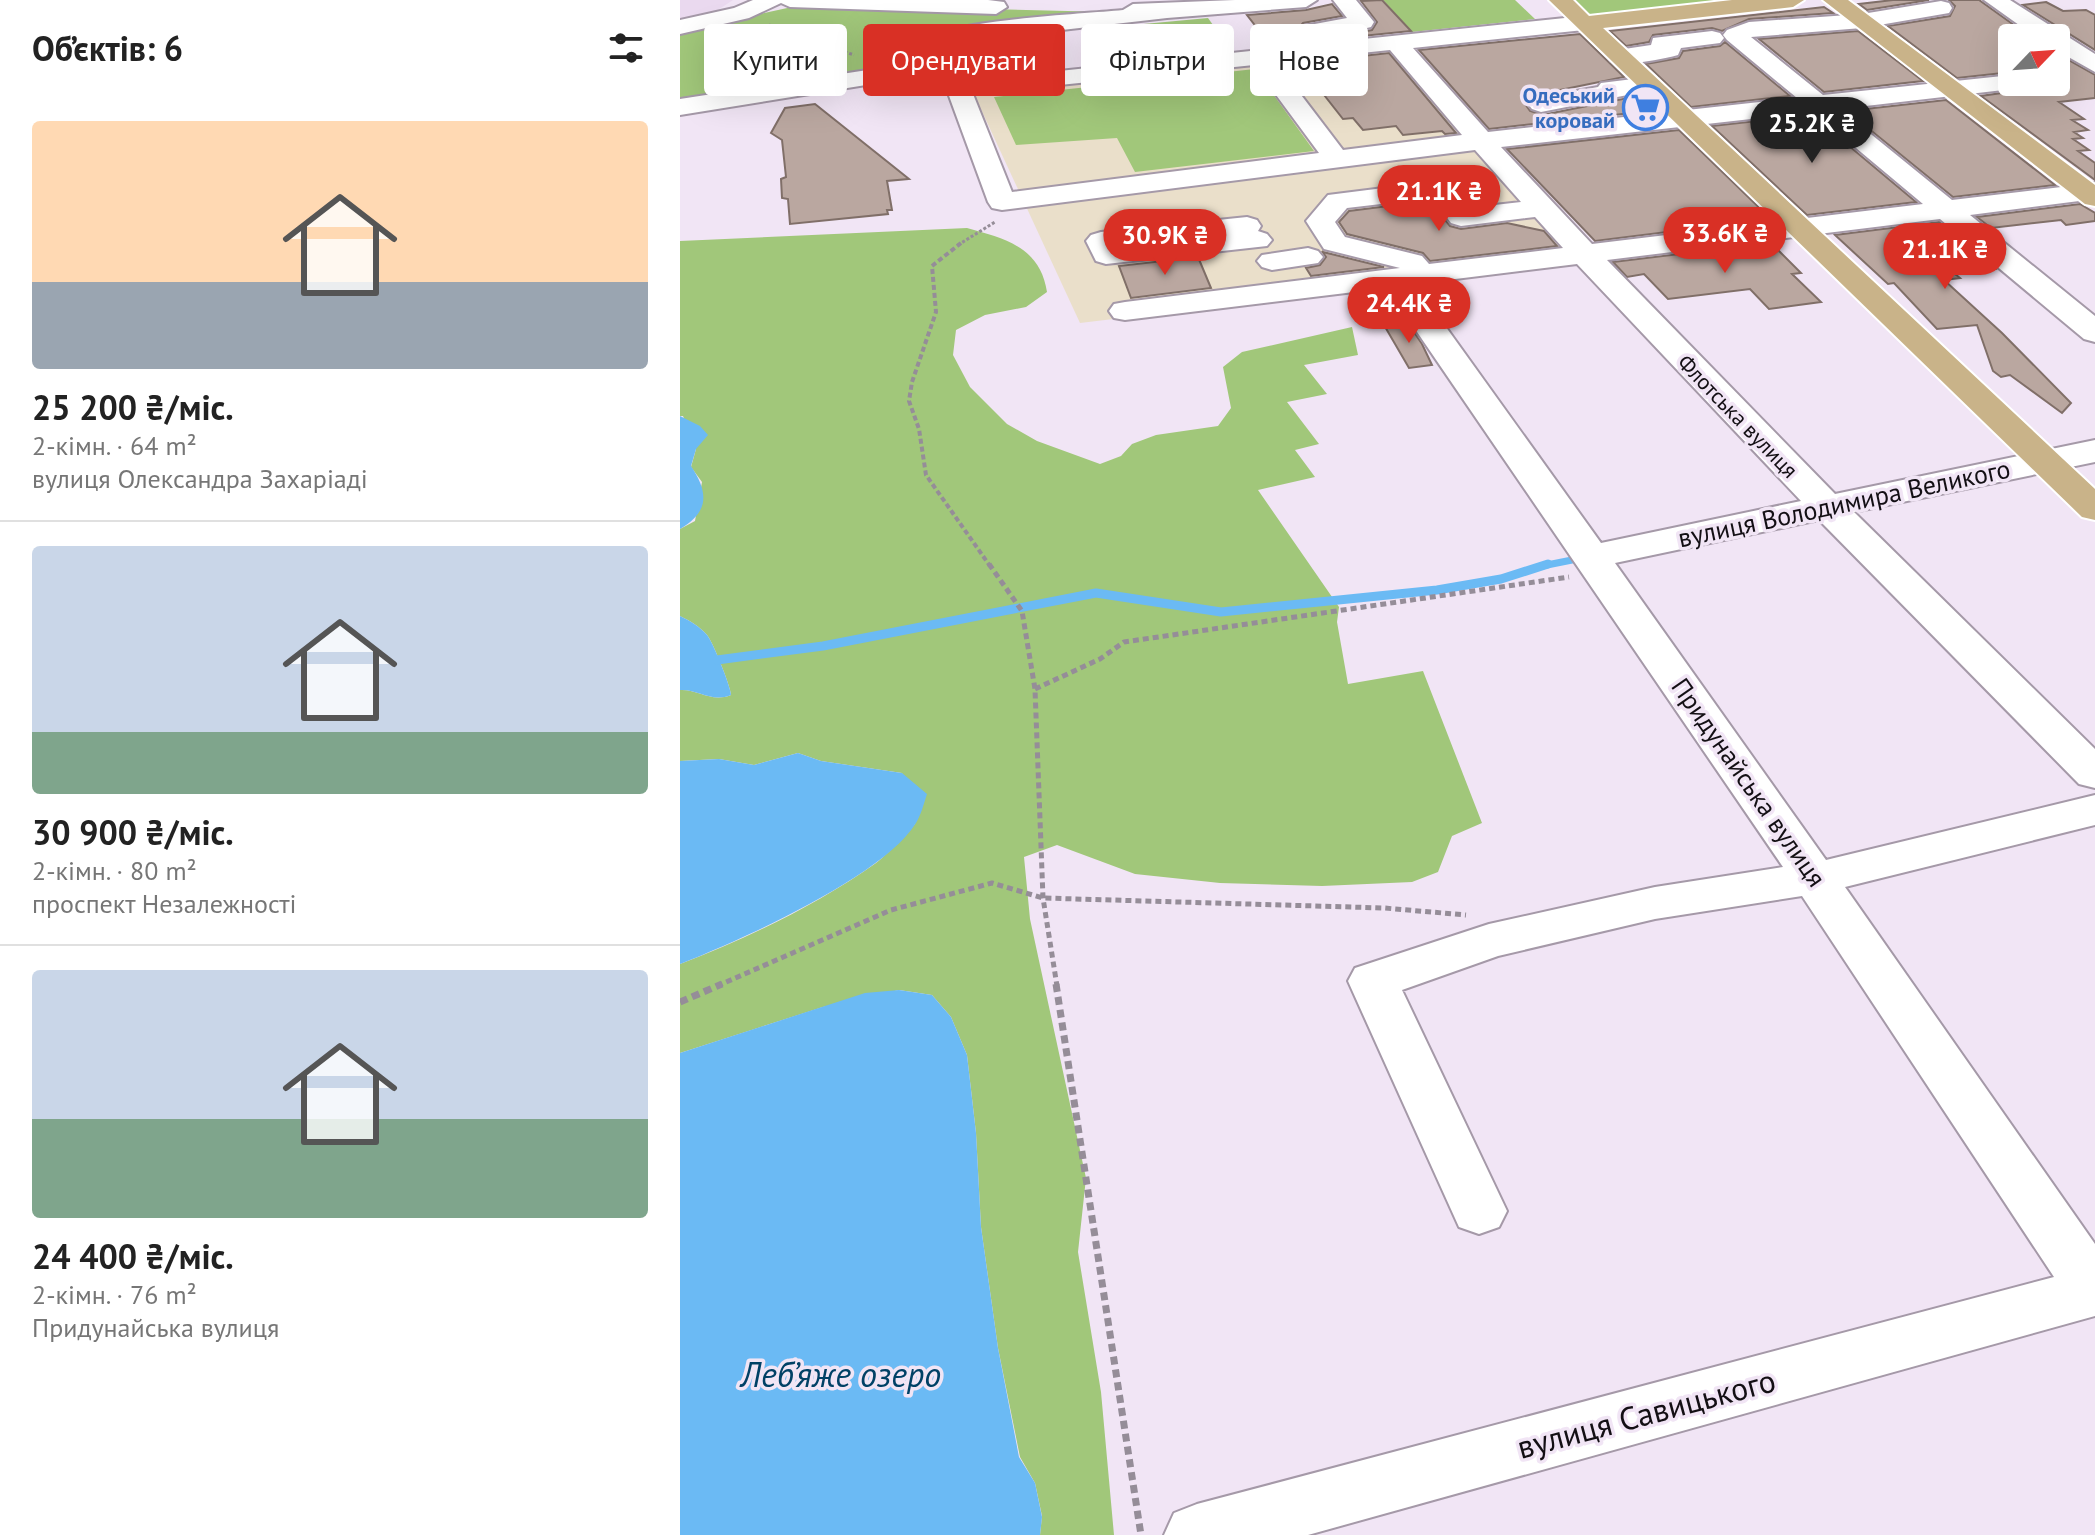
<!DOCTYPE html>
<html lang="uk">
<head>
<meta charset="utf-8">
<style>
	:root { --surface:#fff; --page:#f6f6f6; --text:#222; --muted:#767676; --line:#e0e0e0; --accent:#d93025 }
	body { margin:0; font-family:"PT Sans",sans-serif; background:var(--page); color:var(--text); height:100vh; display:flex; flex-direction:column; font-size:30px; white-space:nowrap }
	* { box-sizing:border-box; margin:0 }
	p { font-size:26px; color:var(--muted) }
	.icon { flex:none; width:44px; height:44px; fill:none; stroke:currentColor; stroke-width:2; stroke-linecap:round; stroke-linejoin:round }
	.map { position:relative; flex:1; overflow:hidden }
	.side { display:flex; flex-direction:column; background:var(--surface); width:680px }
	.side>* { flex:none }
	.hud { position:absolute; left:24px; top:24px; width:760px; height:72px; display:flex; gap:16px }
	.needle { width:52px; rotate:65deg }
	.tools { position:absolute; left:1318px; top:24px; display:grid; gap:16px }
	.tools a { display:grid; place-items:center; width:72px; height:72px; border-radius:8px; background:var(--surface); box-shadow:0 8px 32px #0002; font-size:40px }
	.price { position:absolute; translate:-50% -68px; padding:0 18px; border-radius:28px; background:var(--accent); color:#fff; font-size:26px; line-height:52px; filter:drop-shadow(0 2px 4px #0008) }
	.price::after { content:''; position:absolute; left:50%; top:48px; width:24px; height:18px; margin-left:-12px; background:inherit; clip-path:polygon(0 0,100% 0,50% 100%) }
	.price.on { background:#222; color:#fff }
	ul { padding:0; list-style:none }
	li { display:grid; align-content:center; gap:16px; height:424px; padding:0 32px }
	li+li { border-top:2px solid var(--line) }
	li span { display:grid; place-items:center; height:248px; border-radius:8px; color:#555 }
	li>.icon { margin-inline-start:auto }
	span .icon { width:144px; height:144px; fill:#fffc; stroke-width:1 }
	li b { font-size:34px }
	h2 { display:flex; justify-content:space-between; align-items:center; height:96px; padding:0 32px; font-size:34px }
	.chip { padding:0 28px; border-radius:8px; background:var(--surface); box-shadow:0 8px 32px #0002; font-size:28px; line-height:72px }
	.chip.on { background:var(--accent); color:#fff }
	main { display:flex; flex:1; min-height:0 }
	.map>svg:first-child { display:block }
	.commercial { fill:#eadfca }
	.built { fill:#ead9ef }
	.green { fill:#a1c77a }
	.water { fill:#6bbaf4 }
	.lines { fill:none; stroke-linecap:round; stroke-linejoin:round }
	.stream-far1 { stroke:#6bbaf4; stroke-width:7 }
	.stream { stroke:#6bbaf4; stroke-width:9 }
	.building { fill:#baa7a0; stroke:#806f68; stroke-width:2 }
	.minor-casing { stroke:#a599a8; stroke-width:4 }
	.major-casing { stroke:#fff; stroke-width:4 }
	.path-far3 { stroke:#958d98; stroke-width:3; stroke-dasharray:3 2; stroke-linecap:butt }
	.path-far2 { stroke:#958d98; stroke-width:4; stroke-dasharray:5 3; stroke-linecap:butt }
	.path-far1 { stroke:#958d98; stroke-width:5; stroke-dasharray:6 4; stroke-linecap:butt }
	.path { stroke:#958d98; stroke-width:7; stroke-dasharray:8 5; stroke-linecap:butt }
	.minor { fill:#fff; fill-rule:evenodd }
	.major { fill:#c9b389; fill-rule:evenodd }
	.labels { text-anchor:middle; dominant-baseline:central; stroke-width:7; stroke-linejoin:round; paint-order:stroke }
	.far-shop-label { font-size:22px; font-weight:bold; fill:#366cbe; stroke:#f1e5f5; text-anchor:end }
	.far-street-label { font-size:22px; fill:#130f14; stroke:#f1e5f5 }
	.street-label { font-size:26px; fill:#130f14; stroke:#f1e5f5 }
	.near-street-label { font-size:32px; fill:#130f14; stroke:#f1e5f5 }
	.near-water-label { font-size:34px; font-style:italic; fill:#004166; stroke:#f1e5f5 }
</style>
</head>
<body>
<main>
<section class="side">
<h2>Об’єктів: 6<svg class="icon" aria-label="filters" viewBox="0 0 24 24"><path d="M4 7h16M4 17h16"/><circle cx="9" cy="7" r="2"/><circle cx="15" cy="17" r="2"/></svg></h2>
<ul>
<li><span style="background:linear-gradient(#ffd9b3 65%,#9aa5b1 0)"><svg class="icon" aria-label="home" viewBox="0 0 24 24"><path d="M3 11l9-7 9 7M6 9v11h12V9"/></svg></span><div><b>25 200 ₴/міс.</b><p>2-кімн. · 64 m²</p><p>вулиця Олександра Захаріаді</p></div></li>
<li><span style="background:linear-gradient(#c9d6e8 75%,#7fa58c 0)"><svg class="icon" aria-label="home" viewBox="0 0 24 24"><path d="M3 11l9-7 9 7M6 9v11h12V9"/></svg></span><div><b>30 900 ₴/міс.</b><p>2-кімн. · 80 m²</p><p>проспект Незалежності</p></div></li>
<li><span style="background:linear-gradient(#c9d6e8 60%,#7fa58c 0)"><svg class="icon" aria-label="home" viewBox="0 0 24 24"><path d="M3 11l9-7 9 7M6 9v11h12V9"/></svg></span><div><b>24 400 ₴/міс.</b><p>2-кімн. · 76 m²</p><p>Придунайська вулиця</p></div></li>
</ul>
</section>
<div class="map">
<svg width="1415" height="1535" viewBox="0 0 1415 1535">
	<rect width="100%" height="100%" fill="#f1e5f5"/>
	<path class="commercial" d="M712,50l176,198 -180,38 -308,37 -107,-231z"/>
	<path class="built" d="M0,0h53l-20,13 -33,7z"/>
	<path class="green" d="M703,0h132l20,19 -123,13z
		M888,0h175l-154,17z
		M121,5h25l283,7 -204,34 -35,24 -190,31v-70z
		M528,18l23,32 -123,12 -18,-33z
		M331,43l13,24 -34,4 -13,-25z
		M575,69l59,82 -179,21 -18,-34 -101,7 -22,-48z
		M287,228c39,11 73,19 80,64l-21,15 -41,8 -29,15 -3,25 17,32 37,37 30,17 63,23 21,-8 11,-12 24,-9 62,-9 13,-18 -8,-41 19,-15 110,-25 6,28 -54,10 23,29 -40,8 32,42 -24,6 20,27 -57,13 81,117 -2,15 11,62 75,-13 59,152 -30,13 -14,36 -26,10 -90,4 -102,-3 -85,-9 -78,-29 -33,12 6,62 56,259 -8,74 23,140 13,143h-74l2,-19 -7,-33 -15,-26 -22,-109 -17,-121 -5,-94 -9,-78 -16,-38 -19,-22 -33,-5 -76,17 -143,46v-89c68,-26 137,-59 196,-101 14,-11 27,-26 39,-39l-13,-51 -81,-12 -23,-8 -44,12 -35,-6 -39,2v-71c19,-1 31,13 51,5 0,-8 -19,-55 -24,-60 -8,-9 -17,-14 -27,-19v-87l15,-8 7,-39 -11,-15 5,-18 -13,-33h-3v-175z"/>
	<path class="water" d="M0,416l20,10 8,9 -12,14 -5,17c18,27 18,46 -11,63z
		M0,616c10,5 19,10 27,19 5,5 24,52 24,60 -20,8 -32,-6 -51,-5z
		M118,753l23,8 81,12 25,21c-3,9 -6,21 -11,29 -32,53 -177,118 -236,141v-203l39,-2 35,6z
		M219,990l33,5 19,22 16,38 9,78 5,94 17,121 21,109 16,26 7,34 -2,18h-360v-482l185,-60z"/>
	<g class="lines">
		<path class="stream-far1" d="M862,566l40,-8"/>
		<path class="stream" d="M37,660l106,-14 273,-53 125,19 216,-22 64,-11 47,-15"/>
	</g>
	<path class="building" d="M702,0l29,31 -127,13 -3,-3 -13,1 -21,-27 59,-5 26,-6 10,12 -39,7 -5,6 4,9 11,3 59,-11 5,-8 -16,-21z
		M1213,0h36l-62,10 -8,-6z
		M1269,0h30l53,38h-20v34l-55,6 -69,-52 62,-10 5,-10z
		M1366,2l17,9 23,-1 9,5v35l-72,-45z
		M1144,7l9,6 -84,6 -27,12 -10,-3 -59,7 -4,7 -23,4 -16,-15z
		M1178,31l65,50 -99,11 -65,-53z
		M900,34l44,43 -93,19 -6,8 5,7 12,4 101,-20 15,15 -169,19 -70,-79z
		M1045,42l65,54 -99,11 -45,-43 33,-6 4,-7 37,-5z
		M709,53l67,80 -11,1 -3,-3 -39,4 -7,-9 -33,4 -10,-12 -10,1 -44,-56z
		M1376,53l39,22v23l-36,4 25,17 -12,1 16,10 -14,2 9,6 -10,1 16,11 -11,1 17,12v17l-114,-84 41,-6 5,-8h29z
		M1266,100l109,85 -102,12 -106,-86z
		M135,104l94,75 -22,2 5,29h-5l1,4 -98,10 -2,-25 -6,-1 -1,-19 5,-2 -4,-37 -11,-7 14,-25z
		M1132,115l104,87 -109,13 -95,-89z
		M999,130l92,89 -176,22 -88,-92z
		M740,202l14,4 16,20 11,3 46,-6 37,8 13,15 -127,15 -7,-8 -76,-19 -8,-12 10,-11z
		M1400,204l15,9v8l-29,4 -5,-5 -70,8 -14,-11z
		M1259,222l56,47 -40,5 5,4 -16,2 58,53 69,70 -9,10 -52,-38 -9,2 -8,-6 -16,-46 -40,4 -43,-46 -6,1 -53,-49z
		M1091,243l30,30 -9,1 29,28 -52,7 -19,-20 -82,10 -24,-25 -17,3 -14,-15z
		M642,251l1,1 61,15 -73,9 -5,-8 14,-3 6,-8z
		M518,257l13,31 -80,10 -12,-32z
		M727,322l15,22 10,21 -23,3 -25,-43z"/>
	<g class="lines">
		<defs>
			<path id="minor" d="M73,0h235l16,2 3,5 -11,7 -206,-7 -9,-4 -32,15 -69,16v-14l54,-12z
				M555,0h82l-11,7 -139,11 -219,25 -38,17 2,8 28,10 42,1 602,-63 8,2 3,5 -3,5 -8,2 -171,18 75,84 309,-34 -70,-58 -4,-5 4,-5 22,-8 113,-8 79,-13 8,2 3,5 -3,5 -87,15 -111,9 72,58 189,-20v7h12l-3,5 -9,2 -172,20 112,91 143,-17v16l-125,16 125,101v26l-11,-3 -144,-120 -333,41 228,234 260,-54v22l-241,50 241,237v39l-16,-4 -260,-264 -204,43 211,297 269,-65v30l-250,62 250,357v72l-787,219h-144l10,-22 23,-9 857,-227 -252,-381 -147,23 -157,37 -96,34 105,221 -8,16 -20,7 -20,-7 -111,-246 7,-13 134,-44 166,-37 128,-20 -396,-579 -262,32 -11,-2 -5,-7 5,-7 11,-2 275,-34 -76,-19 -18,-28 22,-26 111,-14 10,2 19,25 53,-6 -46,-52 -473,60 -10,-2 -4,-6 -40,-109 -51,-13 -217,35v-16l207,-32 -1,-9c26,-38 188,-43 237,-48l10,-6zM710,50l72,85 -119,15 -67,-88zM574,65l65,88 -307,39 -39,-98zM1133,112l110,92 -331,40 -91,-97zM752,198l19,25 10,3 74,-9 28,31 -134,16 -7,-8 -77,-19 -10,-15 12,-14zM897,264l224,237 -200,42 -186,-259z
				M653,0h23l18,22 -3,5 -8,2 -51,9 -8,-2 -4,-5 4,-5 43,-8z
				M1304,0h26l85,54v18l-39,-22v-12h-19z
				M1032,31l8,2 4,5 -4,5 -39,5 -3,7c-19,5 -48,11 -67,6l-4,-5 4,-5 40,-6 2,-7z
				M969,77l9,2 3,5 -3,5 -117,23 -9,-3 -4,-5 4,-5 66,-12 3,-4z
				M567,217l10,3 4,6 -3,5 9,3 5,6 -5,6 -161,18 -10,-3 -10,-20 5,-6 10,-3z
				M628,248l10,3 5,6 -5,6 -46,7 -10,-3 -5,-6 5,-6z"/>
			<path id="major" d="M869,0h24l16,16 143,-16h72l-11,7 -190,21 492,461v31l-13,-3z
				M1143,0h25l247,185v21l-10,-2z"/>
		</defs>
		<use href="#minor" class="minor-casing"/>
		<use href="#major" class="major-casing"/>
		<path class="path-far3" d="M89,25l85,30
			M281,61l27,-3
			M278,245l37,-23"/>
		<path class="path-far2" d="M281,243l-29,23 4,46 -24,70 -3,19 10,28 7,46 64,91"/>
		<path class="path-far1" d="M309,564l33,47 13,78 8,209 14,88
			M355,689l65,-30 24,-17 445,-65
			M37,986l174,-76 101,-27 51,15 341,10 82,7"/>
		<path class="path" d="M376,984l85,551
			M0,1002l42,-18"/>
		<use href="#minor" class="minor"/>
		<use href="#major" class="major"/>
	</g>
	<defs>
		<symbol id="supermarket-ring" viewBox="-11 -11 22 22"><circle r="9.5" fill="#f1e5f5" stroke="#3f7fe0" stroke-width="1.5"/><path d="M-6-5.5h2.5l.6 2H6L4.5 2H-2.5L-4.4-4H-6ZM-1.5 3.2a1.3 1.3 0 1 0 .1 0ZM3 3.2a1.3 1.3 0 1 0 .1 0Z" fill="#3f7fe0"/></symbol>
	</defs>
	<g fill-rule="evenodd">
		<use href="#supermarket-ring" x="940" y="82" width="51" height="51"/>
	</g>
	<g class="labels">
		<g class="far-shop-label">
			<text x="935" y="95">Одеський<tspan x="935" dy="25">коровай</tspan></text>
		</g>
		<g class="far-street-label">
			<text transform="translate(1058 416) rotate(46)">Флотська вулиця</text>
		</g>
		<g class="street-label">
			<text transform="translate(1164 503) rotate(-12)">вулиця Володимира Великого</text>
			<text transform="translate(1069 782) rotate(55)">Придунайська вулиця</text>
		</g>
		<g class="near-street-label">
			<text transform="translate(966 1413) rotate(-15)">вулиця Савицького</text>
		</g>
		<g class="near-water-label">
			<text x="161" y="1374">Леб’яже озеро</text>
		</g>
	</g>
</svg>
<div class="tools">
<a><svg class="needle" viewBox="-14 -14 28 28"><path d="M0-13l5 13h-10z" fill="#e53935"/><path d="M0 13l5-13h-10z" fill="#767676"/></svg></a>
</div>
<b class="price on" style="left:1132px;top:165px">25.2K ₴</b>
<b class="price" style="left:759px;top:233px">21.1K ₴</b>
<b class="price" style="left:1045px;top:275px">33.6K ₴</b>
<b class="price" style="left:485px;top:277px">30.9K ₴</b>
<b class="price" style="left:1265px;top:291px">21.1K ₴</b>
<b class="price" style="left:729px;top:345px">24.4K ₴</b>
<div class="hud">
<a class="chip">Купити</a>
<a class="chip on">Орендувати</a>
<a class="chip">Фільтри</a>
<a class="chip">Нове</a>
</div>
</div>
</main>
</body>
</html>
